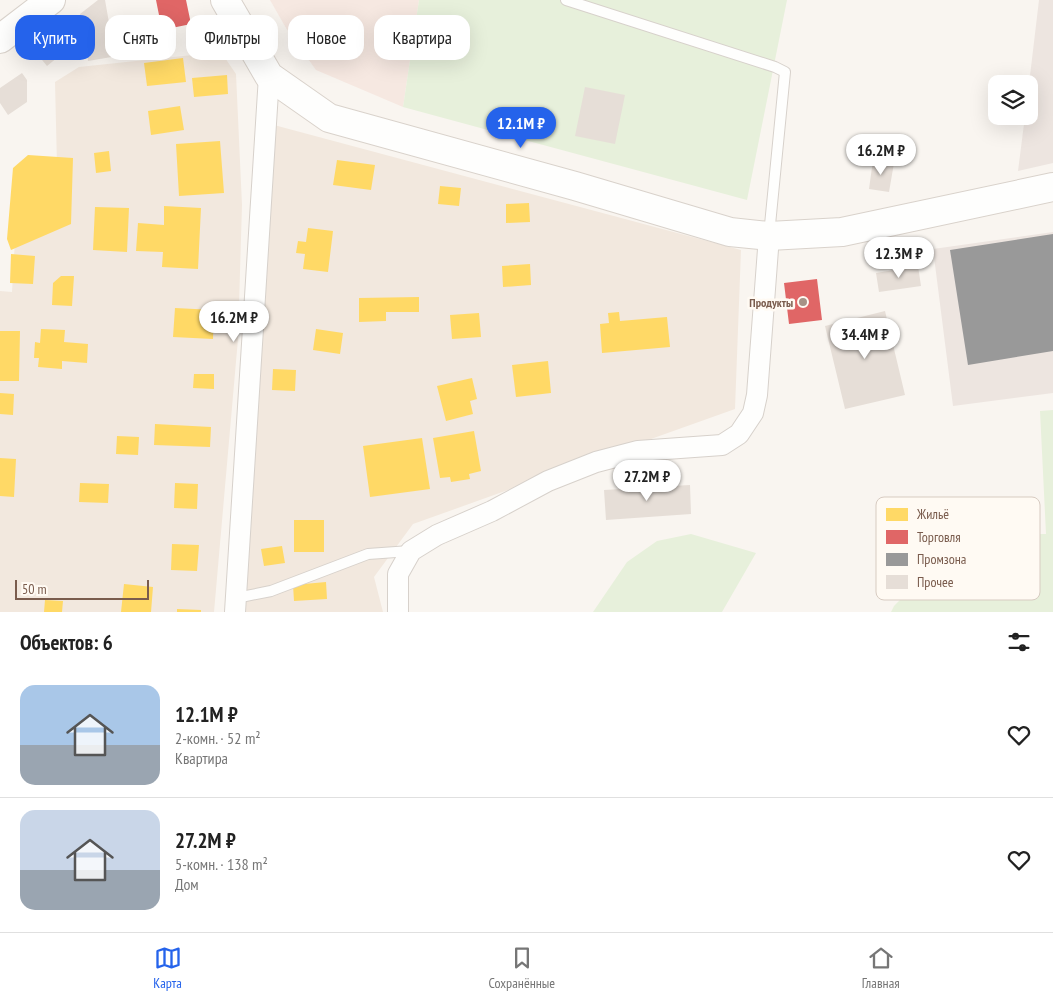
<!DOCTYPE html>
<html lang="ru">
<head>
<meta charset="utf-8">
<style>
	:root { --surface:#fff; --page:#f6f6f6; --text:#222; --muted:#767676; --line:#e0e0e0; --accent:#2563eb }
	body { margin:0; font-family:"PT Sans Narrow",sans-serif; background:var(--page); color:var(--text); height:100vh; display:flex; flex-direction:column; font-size:19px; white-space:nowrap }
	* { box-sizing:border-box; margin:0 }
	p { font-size:16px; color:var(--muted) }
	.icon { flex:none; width:28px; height:28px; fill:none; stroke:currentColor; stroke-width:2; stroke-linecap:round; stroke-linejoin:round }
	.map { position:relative; height:612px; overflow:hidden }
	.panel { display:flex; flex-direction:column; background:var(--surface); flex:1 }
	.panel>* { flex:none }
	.hud { position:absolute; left:15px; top:15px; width:500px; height:45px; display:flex; gap:10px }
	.controls { position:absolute; left:988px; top:75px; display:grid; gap:10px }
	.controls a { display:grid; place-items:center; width:50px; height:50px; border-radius:10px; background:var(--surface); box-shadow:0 5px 20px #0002; font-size:25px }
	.scale { position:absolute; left:15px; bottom:12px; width:134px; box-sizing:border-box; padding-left:5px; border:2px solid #7a5c4d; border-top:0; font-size:14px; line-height:18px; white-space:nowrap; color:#7a5c4d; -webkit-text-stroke:4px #fffaf3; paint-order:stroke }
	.price { position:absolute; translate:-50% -42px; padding:0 11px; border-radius:18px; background:#fff; color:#222; font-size:16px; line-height:32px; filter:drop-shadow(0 1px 2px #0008) }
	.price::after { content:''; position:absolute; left:50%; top:30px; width:15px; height:11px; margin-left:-8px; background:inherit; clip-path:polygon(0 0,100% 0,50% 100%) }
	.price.active { background:var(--accent); color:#fff }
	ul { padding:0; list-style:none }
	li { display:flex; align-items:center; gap:15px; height:125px; padding:0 20px }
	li+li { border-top:1px solid var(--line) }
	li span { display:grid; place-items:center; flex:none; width:140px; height:100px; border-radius:15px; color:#555 }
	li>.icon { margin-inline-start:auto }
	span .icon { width:60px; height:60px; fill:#fffc; stroke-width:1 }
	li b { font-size:21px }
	h2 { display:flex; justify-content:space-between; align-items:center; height:60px; padding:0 20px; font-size:21px }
	.tag { padding:0 18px; border-radius:15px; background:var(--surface); box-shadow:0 5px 20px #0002; font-size:18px; line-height:45px }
	.tag.active { background:var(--accent); color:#fff }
	.dock { display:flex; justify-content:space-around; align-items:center; height:70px; border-top:1px solid var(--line); background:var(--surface); font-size:14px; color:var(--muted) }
	.dock a { display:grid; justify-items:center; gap:2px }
	.dock .active { color:var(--accent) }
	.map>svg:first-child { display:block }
	.residential { fill:#f2e8de }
	.commercial { fill:#f6e8e1 }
	.industrial { fill:#ede5e0 }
	.green { fill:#e7f0db }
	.homes { fill:#ffd966 }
	.shops { fill:#e06666 }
	.industry { fill:#999 }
	.building { fill:#e6ded7 }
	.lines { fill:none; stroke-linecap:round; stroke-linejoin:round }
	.lane-casing { stroke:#d7d1cb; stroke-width:12 }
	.street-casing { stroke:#d7d1cb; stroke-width:22 }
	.secondary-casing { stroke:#d9d2cb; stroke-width:30 }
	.lane { stroke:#fefefd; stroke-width:10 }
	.street { stroke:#fefefd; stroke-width:20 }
	.secondary { stroke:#fefefd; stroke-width:28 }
	.poi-dot { fill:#a69286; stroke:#fffaf3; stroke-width:2 }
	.labels { text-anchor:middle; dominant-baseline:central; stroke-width:5; stroke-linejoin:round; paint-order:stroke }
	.poi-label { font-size:12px; font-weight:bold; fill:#7a5c4d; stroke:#fffaf3; text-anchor:end }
	.key { fill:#fffaf3; stroke:#d7cbc1; stroke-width:1 }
	.key-label { font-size:14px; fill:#7a5c4d }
</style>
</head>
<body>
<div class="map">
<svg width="1053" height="612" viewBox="0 0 1053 612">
	<rect width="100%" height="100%" fill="#f9f5f0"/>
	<path class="residential" d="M221,52l15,22 6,131 -4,134 -24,273h-214v-321l12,1 6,-105 39,-21 -2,-84 24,-15z
		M274,125l467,125 -6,159 -322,115 -39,53 9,35h-141z"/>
	<path class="commercial" d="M270,0h149l-16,107 -87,-37 -30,-42z"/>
	<path class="industrial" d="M1039,0h14v163l-35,8 7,-55h4v-32z
		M1053,232v161l-100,13 -20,-157z"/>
	<path class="green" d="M419,0h368l-40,200 -344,-93z
		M1053,410v202h-162l3,-6 70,-71 82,-1 -6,-123z
		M691,534l65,19 -34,59h-129l34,-50 30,-21z"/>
	<path class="homes" d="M183,58l3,24 -39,4 -3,-23z
		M227,75l1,19 -34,3 -2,-19z
		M180,106l4,24 -33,5 -3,-24z
		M220,141l4,52 -45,3 -3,-52z
		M109,151l2,20 -15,2 -2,-20z
		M28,155l45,3 -2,66 -60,26 -4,-11 6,-71z
		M337,160l38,5 -4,25 -38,-5z
		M440,186l21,2 -2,18 -21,-2z
		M529,203l1,19 -24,1v-19z
		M164,206l37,2 -3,61 -36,-2 1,-15 -27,-1 2,-28 26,2z
		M95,207l34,1 -2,44 -34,-2z
		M308,228l25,3 -5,41 -25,-3 2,-15 -9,-1 2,-12 8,1z
		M11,254l24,2 -2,28 -23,-1z
		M530,264l1,21 -28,2 -1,-21z
		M61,276h13l-2,30 -20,-1 1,-22z
		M419,297v15h-33v9l-27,1v-24z
		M175,308l39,2 -1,29 -40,-2z
		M619,312l1,9 47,-4 3,30 -68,6 -2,-29 9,-1 -1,-10z
		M479,313l2,24 -29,2 -2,-24z
		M41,329l24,1 -1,12 24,2 -1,19 -25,-2v8l-24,-2 1,-9h-5l1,-16 5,1z
		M316,329l27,4 -3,21 -27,-4z
		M0,331h20l-1,50h-19z
		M548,361l3,32 -35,4 -4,-32z
		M273,369l23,1 -1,21 -23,-1z
		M194,374h20v15l-21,-1z
		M472,378l5,21 -7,2 3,13 -27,7 -9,-35z
		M0,393l14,1 -1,21 -13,-1z
		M155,424l56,3 -1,20 -56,-2z
		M474,431l7,40 -12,3 1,5 -19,3 -1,-5 -10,1 -7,-40z
		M117,436l22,1 -1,18 -22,-1z
		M422,438l8,51 -60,8 -7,-51z
		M0,458l16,1 -2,38 -14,-1z
		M80,483l29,1 -1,19 -29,-1z
		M175,483l23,1 -1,25 -23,-1z
		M294,520h30v32h-30z
		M172,544l27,1 -2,26 -26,-1z
		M282,546l3,17 -21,3 -3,-17z
		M326,582l1,17 -33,2 -1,-16z
		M124,584l29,3 -2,25h-30z
		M45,600l18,1 -1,11h-18z
		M177,609l24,1v2h-24z"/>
	<path class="shops" d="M156,0h30l5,24 -29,6z
		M817,279l5,41 -33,4 -5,-41z"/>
	<path class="industry" d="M1053,234v117l-85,14 -18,-115z"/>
	<path class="building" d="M98,0h7l6,34 41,-7 5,30 -15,2 -1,-7 -53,9 -8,-47z
		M65,33l9,11 -27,22 -9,-11z
		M22,73l5,7v22l-19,13 -8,-12v-15z
		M585,87l40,8 -10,49 -40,-8z
		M873,160l21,3 -5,29 -20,-3z
		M918,266l3,20 -42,6 -3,-19z
		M885,311l20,84 -60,14 -20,-83z
		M690,485l1,29 -85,6 -2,-30z"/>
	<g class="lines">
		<defs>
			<path id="lane" d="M566,0l209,67 10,5 -16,163
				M236,598l35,-7 97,-37 42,-3"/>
			<path id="street" d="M235,612l34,-536
				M398,612v-38l13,-23 26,-16 55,-24 56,-30 48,-19 42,-11 84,-6 17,-11 14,-21 4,-18 12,-159"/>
			<path id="secondary" d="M225,0l44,76 60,42 246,68 155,46 39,4 73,-4 211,-45
				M0,39l51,-39"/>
		</defs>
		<use href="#lane" class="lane-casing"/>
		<use href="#street" class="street-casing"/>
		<use href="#secondary" class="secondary-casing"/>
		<use href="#lane" class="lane"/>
		<use href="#street" class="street"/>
		<use href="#secondary" class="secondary"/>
	</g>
	<circle class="poi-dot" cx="803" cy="302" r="5"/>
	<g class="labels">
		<g class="poi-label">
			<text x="793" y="302">Продукты</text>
		</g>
	</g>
	<rect x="876" y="497" width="164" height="103" rx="8" class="key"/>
	<rect x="886" y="508" width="22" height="13" fill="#ffd966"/>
	<rect x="886" y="530" width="22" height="14" fill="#e06666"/>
	<rect x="886" y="553" width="22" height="13" fill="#999"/>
	<rect x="886" y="575" width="22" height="14" fill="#e6ded7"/>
	<g class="key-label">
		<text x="917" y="519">Жильё</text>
		<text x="917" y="542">Торговля</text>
		<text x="917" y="564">Промзона</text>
		<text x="917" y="587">Прочее</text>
	</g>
</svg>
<div class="controls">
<a><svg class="icon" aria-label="layers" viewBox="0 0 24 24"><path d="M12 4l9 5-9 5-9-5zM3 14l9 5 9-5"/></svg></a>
</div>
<div class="scale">50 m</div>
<b class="price active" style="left:521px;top:149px">12.1M ₽</b>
<b class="price" style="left:881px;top:176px">16.2M ₽</b>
<b class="price" style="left:899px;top:279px">12.3M ₽</b>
<b class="price" style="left:234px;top:343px">16.2M ₽</b>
<b class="price" style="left:865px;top:360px">34.4M ₽</b>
<b class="price" style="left:647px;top:502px">27.2M ₽</b>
<div class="hud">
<a class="tag active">Купить</a>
<a class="tag">Снять</a>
<a class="tag">Фильтры</a>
<a class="tag">Новое</a>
<a class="tag">Квартира</a>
</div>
</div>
<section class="panel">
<h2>Объектов: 6<svg class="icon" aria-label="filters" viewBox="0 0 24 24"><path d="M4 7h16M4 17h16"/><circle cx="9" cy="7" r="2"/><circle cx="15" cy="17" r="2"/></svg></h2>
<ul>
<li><span style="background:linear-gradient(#a9c7e8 60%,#9aa5b1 0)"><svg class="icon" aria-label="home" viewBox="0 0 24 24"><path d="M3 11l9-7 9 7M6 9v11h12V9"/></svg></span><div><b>12.1M ₽</b><p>2-комн. · 52 m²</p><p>Квартира</p></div><svg class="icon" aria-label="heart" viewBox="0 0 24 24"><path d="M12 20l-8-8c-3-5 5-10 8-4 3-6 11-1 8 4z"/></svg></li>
<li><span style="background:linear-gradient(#c9d6e8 60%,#9aa5b1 0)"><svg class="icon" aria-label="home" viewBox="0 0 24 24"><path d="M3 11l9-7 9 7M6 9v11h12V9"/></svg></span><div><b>27.2M ₽</b><p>5-комн. · 138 m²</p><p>Дом</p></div><svg class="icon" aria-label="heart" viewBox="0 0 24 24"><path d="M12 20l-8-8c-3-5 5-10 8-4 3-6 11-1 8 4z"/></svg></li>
</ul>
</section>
<nav class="dock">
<a class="active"><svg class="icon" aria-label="map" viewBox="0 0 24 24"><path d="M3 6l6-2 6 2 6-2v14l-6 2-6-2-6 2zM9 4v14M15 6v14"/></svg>Карта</a>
<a><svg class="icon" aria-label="saved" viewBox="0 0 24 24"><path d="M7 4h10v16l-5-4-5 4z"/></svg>Сохранённые</a>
<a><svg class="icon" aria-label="home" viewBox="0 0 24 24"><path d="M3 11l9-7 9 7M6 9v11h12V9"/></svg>Главная</a>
</nav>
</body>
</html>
